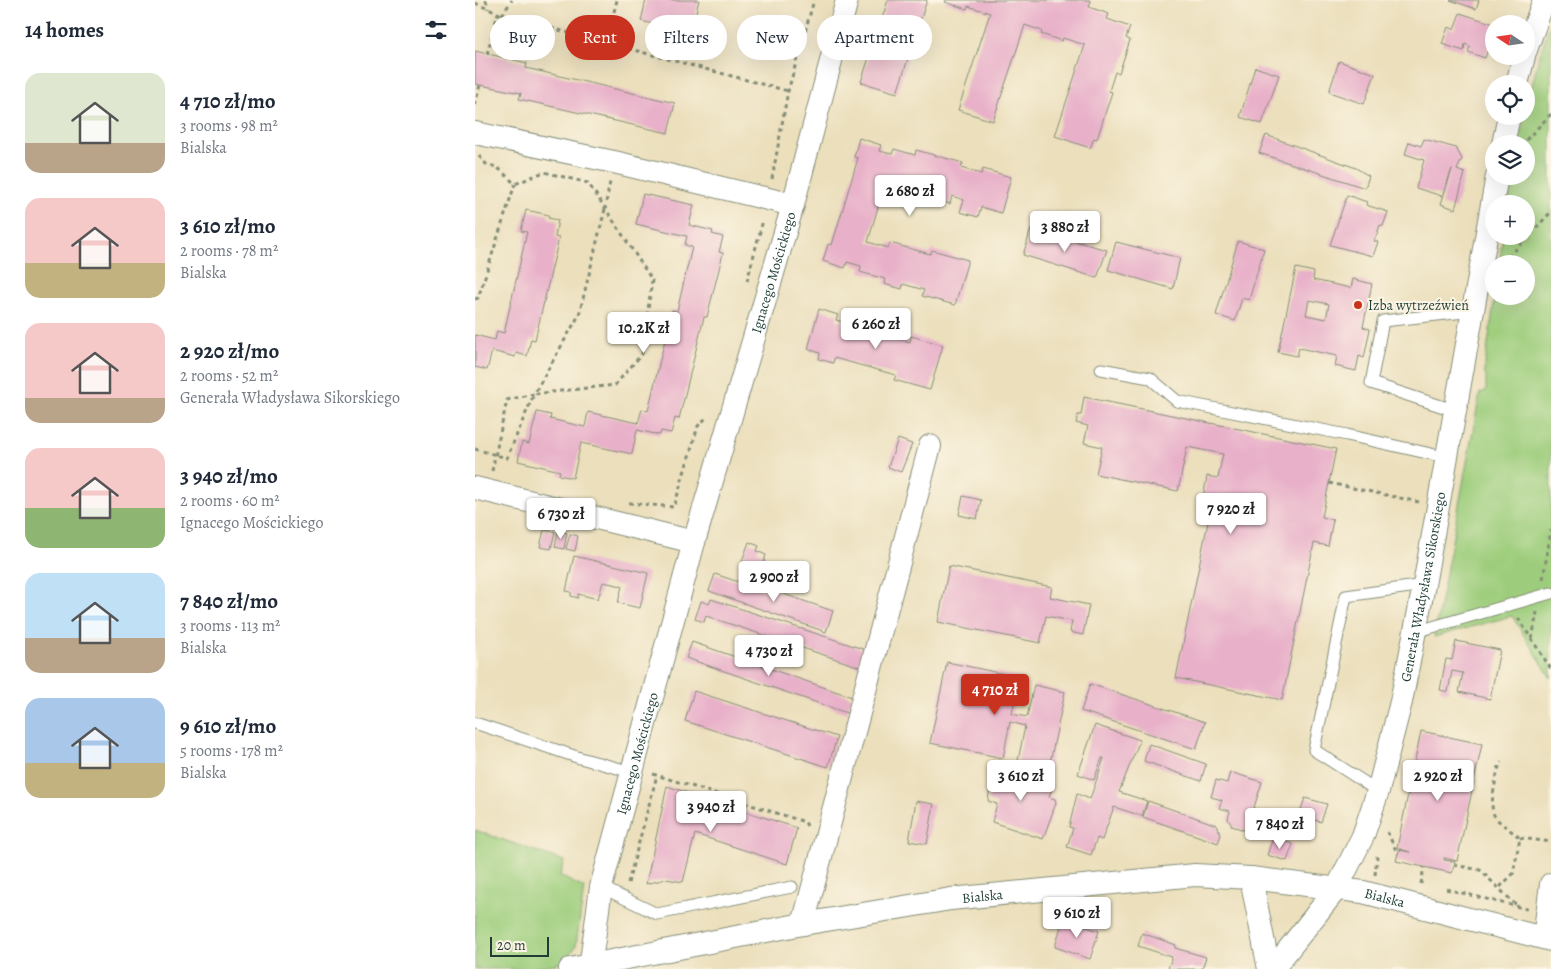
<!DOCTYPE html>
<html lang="en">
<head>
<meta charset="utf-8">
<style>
	:root { --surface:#fff; --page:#f2f2f3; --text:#1f2937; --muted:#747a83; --accent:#c8321e }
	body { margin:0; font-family:Alegreya,serif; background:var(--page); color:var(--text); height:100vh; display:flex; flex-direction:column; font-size:19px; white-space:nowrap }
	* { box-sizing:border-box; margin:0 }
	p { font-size:16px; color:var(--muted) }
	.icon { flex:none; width:28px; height:28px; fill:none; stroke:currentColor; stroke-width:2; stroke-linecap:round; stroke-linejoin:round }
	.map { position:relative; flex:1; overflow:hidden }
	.sheet { display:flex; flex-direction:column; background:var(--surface); width:475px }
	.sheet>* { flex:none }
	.banner { position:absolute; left:15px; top:15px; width:475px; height:45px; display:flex; gap:10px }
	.needle { width:32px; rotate:283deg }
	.fabs { position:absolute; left:1010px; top:15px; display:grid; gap:10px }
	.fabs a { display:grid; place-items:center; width:50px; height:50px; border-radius:50%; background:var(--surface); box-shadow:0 5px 20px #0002; font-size:25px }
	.scale { position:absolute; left:15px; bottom:12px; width:59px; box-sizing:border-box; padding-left:5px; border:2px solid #1f3d34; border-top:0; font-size:14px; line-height:18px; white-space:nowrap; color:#1f3d34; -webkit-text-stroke:4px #fcf5e5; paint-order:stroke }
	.price { position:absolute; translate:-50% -42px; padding:0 11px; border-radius:5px; background:#fff; color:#222; font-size:16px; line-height:32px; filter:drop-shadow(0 1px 2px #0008) }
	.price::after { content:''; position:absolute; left:50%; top:30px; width:15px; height:11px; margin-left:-8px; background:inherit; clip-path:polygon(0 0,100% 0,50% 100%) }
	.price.on { background:var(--accent); color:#fff }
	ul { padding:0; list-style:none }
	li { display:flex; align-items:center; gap:15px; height:125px; padding:0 25px }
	li span { display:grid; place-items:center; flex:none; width:140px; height:100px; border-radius:15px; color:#555 }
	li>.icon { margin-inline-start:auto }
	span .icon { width:60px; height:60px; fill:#fffc; stroke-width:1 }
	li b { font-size:21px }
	h2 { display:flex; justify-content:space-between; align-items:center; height:60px; padding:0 25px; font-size:21px }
	.chip { padding:0 18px; border-radius:22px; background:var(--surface); box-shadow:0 5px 20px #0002; font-size:18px; line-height:45px }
	.chip.on { background:var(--accent); color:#fff }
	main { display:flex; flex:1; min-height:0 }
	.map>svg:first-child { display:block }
	.green { fill:#9dcd7c; stroke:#5e8558 }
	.building { fill:#e8b1c9; fill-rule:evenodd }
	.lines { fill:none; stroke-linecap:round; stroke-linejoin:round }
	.lane-casing { stroke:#858e78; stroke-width:13 }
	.street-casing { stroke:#858e78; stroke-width:24 }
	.path { stroke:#858e78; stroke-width:3; stroke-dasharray:4 4; stroke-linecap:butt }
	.lane { stroke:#fff; stroke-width:11 }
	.street { stroke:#fff; stroke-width:22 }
	.poi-dot { fill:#c8321e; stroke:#fcf5e5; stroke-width:2 }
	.labels { text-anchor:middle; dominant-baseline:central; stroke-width:4; stroke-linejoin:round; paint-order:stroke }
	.street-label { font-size:14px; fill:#1f3d34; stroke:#fcf5e5 }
	.poi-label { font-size:14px; fill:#1f3d34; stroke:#fcf5e5; text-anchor:start }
</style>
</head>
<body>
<main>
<section class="sheet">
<h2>14 homes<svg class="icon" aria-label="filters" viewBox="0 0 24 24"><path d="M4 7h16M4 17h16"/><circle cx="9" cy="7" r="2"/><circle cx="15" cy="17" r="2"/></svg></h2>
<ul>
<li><span style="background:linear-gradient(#dfe7d0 70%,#b9a48a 0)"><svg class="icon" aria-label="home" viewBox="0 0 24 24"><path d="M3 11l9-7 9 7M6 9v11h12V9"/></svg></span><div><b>4 710 zł/mo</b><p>3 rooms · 98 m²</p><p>Bialska</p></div></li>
<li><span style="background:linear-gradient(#f6c9c9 65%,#c2b280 0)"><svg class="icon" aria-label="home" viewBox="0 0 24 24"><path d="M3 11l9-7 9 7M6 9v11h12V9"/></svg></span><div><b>3 610 zł/mo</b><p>2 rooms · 78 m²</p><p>Bialska</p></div></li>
<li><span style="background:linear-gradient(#f6c9c9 75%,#b9a48a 0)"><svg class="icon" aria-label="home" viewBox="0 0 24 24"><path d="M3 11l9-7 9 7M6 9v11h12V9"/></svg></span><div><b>2 920 zł/mo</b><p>2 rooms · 52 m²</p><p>Generała Władysława Sikorskiego</p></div></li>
<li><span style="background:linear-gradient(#f6c9c9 60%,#8fb573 0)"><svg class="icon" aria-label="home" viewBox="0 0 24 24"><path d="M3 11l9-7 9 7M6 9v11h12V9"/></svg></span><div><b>3 940 zł/mo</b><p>2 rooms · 60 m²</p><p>Ignacego Mościckiego</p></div></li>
<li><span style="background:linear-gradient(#bfe0f5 65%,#b9a48a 0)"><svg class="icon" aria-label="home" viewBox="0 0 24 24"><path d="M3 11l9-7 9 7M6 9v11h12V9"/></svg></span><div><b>7 840 zł/mo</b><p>3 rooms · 113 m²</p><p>Bialska</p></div></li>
<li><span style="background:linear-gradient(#a9c7e8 65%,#c2b280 0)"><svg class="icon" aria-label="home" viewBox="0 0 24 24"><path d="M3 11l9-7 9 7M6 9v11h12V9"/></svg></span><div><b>9 610 zł/mo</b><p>5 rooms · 178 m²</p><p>Bialska</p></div></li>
</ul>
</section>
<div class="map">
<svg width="1076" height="969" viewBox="0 0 1076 969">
	<rect width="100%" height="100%" fill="#fcf5e5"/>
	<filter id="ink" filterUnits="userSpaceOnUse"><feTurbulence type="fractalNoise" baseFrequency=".02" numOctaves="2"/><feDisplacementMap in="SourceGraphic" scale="10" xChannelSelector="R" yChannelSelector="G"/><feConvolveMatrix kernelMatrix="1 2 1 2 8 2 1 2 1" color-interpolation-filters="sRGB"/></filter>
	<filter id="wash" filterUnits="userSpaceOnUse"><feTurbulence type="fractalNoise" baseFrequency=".0096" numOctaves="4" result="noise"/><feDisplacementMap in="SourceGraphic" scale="20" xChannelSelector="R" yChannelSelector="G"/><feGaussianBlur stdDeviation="1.12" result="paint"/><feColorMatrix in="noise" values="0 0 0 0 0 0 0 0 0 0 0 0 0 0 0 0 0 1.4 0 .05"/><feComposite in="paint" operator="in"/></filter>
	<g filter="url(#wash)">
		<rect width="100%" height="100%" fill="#ebdfbc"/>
		<path class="green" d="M1076,21v657l-39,-62 -78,21 46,-244 6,-2v-14l-2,-6 11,-75h31v-32h-27l4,-28h23v-32h-18l4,-28h14v-32h-8l20,-83z
			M0,830l89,31 -4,15 24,12 -8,58c-4,8 -11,9 -16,17l-30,6h-55z"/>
		<g id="blocks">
			<path class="building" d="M171,0h53l-8,32 -14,-3 1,-3 -21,-5v4l-16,-4z
				M413,0h39l-30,93 -36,-11z
				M471,0h143l2,1 -2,6 20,7 -2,5 23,8 -4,11 4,2 -11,33 -4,-1 -6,19 3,1 -15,47 -3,-1 -4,10 -35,-12 30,-91 -22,-7 -1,3 -21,-7 1,-3 -17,-6 -32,96 -35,-11 32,-97 -22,-7 -1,3 -22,-7z
				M975,0h29l-3,9z
				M985,13l34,11v8l-9,26 -17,-6 2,-6 -5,-2 -1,7 -22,-7 6,-17 6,2z
				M0,51l52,12 -1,5 149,35 -7,30 -149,-34 2,-6 -46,-9z
				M864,61l36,13 -11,30 -35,-12z
				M780,67l24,8 -17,49 -22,-7z
				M791,135l90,33 13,8 -4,12 -106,-35z
				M384,138l22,7 -2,6 13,3 2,-5 21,6 1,-5 47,13 -2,5 20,6 2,-5 28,8 -10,36 -20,-6 -3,10 -18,-5 4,-12 -12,-4 -2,8 -47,-14 2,-5 -19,-6 -18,63 20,6 2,-5 40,11 2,-4 36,10 -13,45 -33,-9 2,-6 -21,-6 -1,5 -18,-5 1,-5 -25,-7 1,-6 -14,-4 -2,6 -22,-7 5,-17 4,1 26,-87 -4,-1z
				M949,139l32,9 6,11 -5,11 8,3 -10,36 -14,-5 11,-35 -10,27 -26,-8 8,-28 -19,-6 4,-12 12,4z
				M168,194l51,11 -5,20 24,6 -1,3 11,3 -4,15 4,1 -16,64h-3l-25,102 -4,-1 -4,15 -10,-2 -1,4 -23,-5 -5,24 -51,-11 -8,35 -14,-3 1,-4 -42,-10 4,-19 7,2 8,-32 14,3 -1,4 35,8 3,-15 50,11 4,-14 6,2 24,-101 5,1 15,-64 -7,-2 2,-9 -51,-12z
				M872,195l20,7 -1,3 22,7 -5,14 -3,-1 -3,9 -3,7 4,1 -5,14 -43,-11z
				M51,210l23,5 -1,3 10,2 -3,17 4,1 -24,102 -4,-1 -4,17 -11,-3 -1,4 -23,-6 -5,19 -12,-3v-32l20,5 2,-9 7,2 23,-101 -6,-1z
				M556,229l76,21 -10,28 -74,-23z
				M763,241l26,8 -15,51 -7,-2 -7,23 -19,-6z
				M641,242l64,16 -7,31 -65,-19z
				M821,268l18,4 -1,8 38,8 2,-9 19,5 -9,43 7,2 -6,29 -5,-2 -3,15 -21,-5 2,-10 -38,-8 -2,8 -19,-4zM834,300l20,4 -3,15 -20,-4z
				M344,309l19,6 -2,5 35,10 2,-5 18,5 -2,6 21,6 1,-6 32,9 -13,45 -36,-10 2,-5 -62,-17 -1,5 -14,-4 1,-6 -12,-4z
				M609,397l252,52 -14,68 11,3 -5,26 -14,-3 -32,157 -106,-22 32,-156 -9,-2 8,-44 11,2 5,-24 -36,-7 -9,44 -82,-17 6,-27 -18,-4 4,-17 -12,-3 2,-8h3z
				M423,439l14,5 -11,28 -13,-5z
				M488,496l18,4 -4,19 -18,-4z
				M69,530l11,2 -4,17 -11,-2z
				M83,531l9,2 -3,16 -9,-2z
				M95,534l8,2 -3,15 -9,-2z
				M274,542l10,4 -2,5 9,4 -4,13 -20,-7z
				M99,556l74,17 -8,35 -22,-5 4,-17 -19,-4 -5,17 -20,-5v4l-7,-2v-4l-5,-1z
				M474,566l103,21 -2,10 39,8 -6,30 -13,-3 2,-11 -26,-5 -6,27 -102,-21z
				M240,574l53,18 1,-3 64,22 -7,21 -117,-41z
				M236,599l158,52 -6,17 -157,-52 -2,6 -9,-3 6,-18 8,3z
				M981,641l44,9 -10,49 -31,-7 4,-19 -11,-2 -4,21 -8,-2 6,-31 6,1z
				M217,642l160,55 -5,16 -161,-55z
				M472,662l72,15 -7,37 15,3 7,-32 31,7 -17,80 -31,-6 8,-40 -15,-4 -7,36 -73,-15z
				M615,684l115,38 -9,27 -115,-38z
				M219,691l143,46 -9,30 -143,-46z
				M620,725l45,15 -21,52 28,9 -5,15 -28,-9 -12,33 -5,-2 -6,17 -24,-8 6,-19 -4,-1 8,-33 13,5 14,-41h-2l-8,22 -16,-6z
				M946,731l61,13 -25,117 -13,-3v2l11,2 -3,11 -56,-12 3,-11 11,2 -13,-4z
				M674,744l57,20 -5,17 -57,-20z
				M518,766l60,19 -4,12 6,2 1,4 -13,36 -51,-17 5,-18 -9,-3z
				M755,772l32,10 -11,35 9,3 -4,14 -24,-8 -4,-7 2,-8 -11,-3 3,-8 -11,-3 5,-17 11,3z
				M192,786l130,42 -10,36 -92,-30 -12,48 -17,-3 -20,5z
				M830,798l22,6 -6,18 -22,-7z
				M441,801l18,3 -7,40 -18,-3z
				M673,801l69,24 4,10 -3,8 -75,-26z
				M798,838l20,6 -6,17 -20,-6z
				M588,919l36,12 -9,28 -35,-12z
				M667,933l34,12 -1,3 31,9 -4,12h-34l4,-12 -34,-11z"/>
		</g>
	</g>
	<g filter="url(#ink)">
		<use href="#blocks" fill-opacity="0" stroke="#858e78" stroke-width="1"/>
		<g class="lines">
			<defs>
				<path id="lane" d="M626,369l49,9 27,23 170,34 102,23
					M981,411l-85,-28 12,-62 90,-10
					M940,632l136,-39
					M0,723l105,35 52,14
					M903,791l-64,-41 32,-154 78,-11
					M126,887l56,27 135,-27"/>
				<g id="street">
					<path d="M1051,50l18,-50"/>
					<path d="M1042,84l7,-28"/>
					<path d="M0,133l139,29 179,43"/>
					<path d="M1028,144l6,-28"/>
					<path d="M0,488l219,54"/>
					<path d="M776,878l18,91"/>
					<path d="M328,924l127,-478"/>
					<path d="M1069,938l7,-54"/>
					<path id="s1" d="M95,969l233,-45 148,-25 244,-24 56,3 112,14 188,48"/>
					<path id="s2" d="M115,969l11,-82 93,-345 99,-337 54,-205"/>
					<path id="s3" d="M798,969l64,-81 26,-52 15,-45 23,-89 23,-117 73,-409"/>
				</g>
			</defs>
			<use href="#lane" class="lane-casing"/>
			<use href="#street" class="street-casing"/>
			<path class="path" d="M11,0l2,9
				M0,3l27,12 286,76
				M27,15l10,-15
				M131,43l11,-43
				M12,54l11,-41
				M0,105l5,-20
				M1051,140l25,-26
				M4,156l8,9 10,2 18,17 29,-12 44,11 17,25 5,-26
				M297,179l16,-88 26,-91
				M1028,263l48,-51
				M272,281l16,-61
				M0,299l3,-1 37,-114
				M0,449l32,9 27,-64 81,-9 27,-31 10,-74 -47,-72
				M17,471l15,-71 27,-6 45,-79 26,-106
				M854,483l90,19
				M154,503l45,4 24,-81 10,-10
				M1068,579l8,-49
				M1043,618l33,51
				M1057,639l5,-27
				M178,774l152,48 2,4
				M912,832l11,22
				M1045,838l31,4
				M979,865l26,5 36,35
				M900,875l2,-19
				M153,883l29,-108
				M946,884l3,-17
				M1025,887l13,-13 7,-36c-27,-22 -32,-18 -25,-54 2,-8 2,-16 7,-22
				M971,889l81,20"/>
			<use href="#lane" class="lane"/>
			<use href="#street" class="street"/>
		</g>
	</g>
	<circle class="poi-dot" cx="883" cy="305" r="5"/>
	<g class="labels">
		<g class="street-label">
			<text stroke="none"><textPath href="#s2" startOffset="721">Ignacego Mościckiego</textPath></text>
			<text stroke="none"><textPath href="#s3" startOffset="418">Generała Władysława Sikorskiego</textPath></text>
			<text stroke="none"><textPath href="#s2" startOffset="221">Ignacego Mościckiego</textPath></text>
			<text stroke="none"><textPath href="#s1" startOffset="419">Bialska</textPath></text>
			<text stroke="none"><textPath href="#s1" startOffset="824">Bialska</textPath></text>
		</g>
		<g class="poi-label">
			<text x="893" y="305">Izba wytrzeźwień</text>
		</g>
	</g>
</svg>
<div class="fabs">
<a><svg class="needle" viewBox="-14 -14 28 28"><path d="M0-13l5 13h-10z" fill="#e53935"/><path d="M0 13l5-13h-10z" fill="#747a83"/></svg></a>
<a><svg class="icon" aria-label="locate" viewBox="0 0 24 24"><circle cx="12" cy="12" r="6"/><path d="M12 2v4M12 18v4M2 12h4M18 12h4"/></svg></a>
<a><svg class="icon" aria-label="layers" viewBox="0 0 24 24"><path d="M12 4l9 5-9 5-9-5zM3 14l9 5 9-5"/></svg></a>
<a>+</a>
<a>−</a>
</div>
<div class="scale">20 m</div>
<b class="price" style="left:435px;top:217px">2 680 zł</b>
<b class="price" style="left:590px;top:253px">3 880 zł</b>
<b class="price" style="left:401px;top:350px">6 260 zł</b>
<b class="price" style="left:169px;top:354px">10.2K zł</b>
<b class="price" style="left:756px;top:535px">7 920 zł</b>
<b class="price" style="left:86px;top:540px">6 730 zł</b>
<b class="price" style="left:299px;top:603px">2 900 zł</b>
<b class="price" style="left:294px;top:677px">4 730 zł</b>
<b class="price on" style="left:520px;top:716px">4 710 zł</b>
<b class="price" style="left:546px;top:802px">3 610 zł</b>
<b class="price" style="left:963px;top:802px">2 920 zł</b>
<b class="price" style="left:236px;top:833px">3 940 zł</b>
<b class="price" style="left:805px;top:850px">7 840 zł</b>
<b class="price" style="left:602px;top:939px">9 610 zł</b>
<div class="banner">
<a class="chip">Buy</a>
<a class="chip on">Rent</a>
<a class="chip">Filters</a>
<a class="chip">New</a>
<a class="chip">Apartment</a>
</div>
</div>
</main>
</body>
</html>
